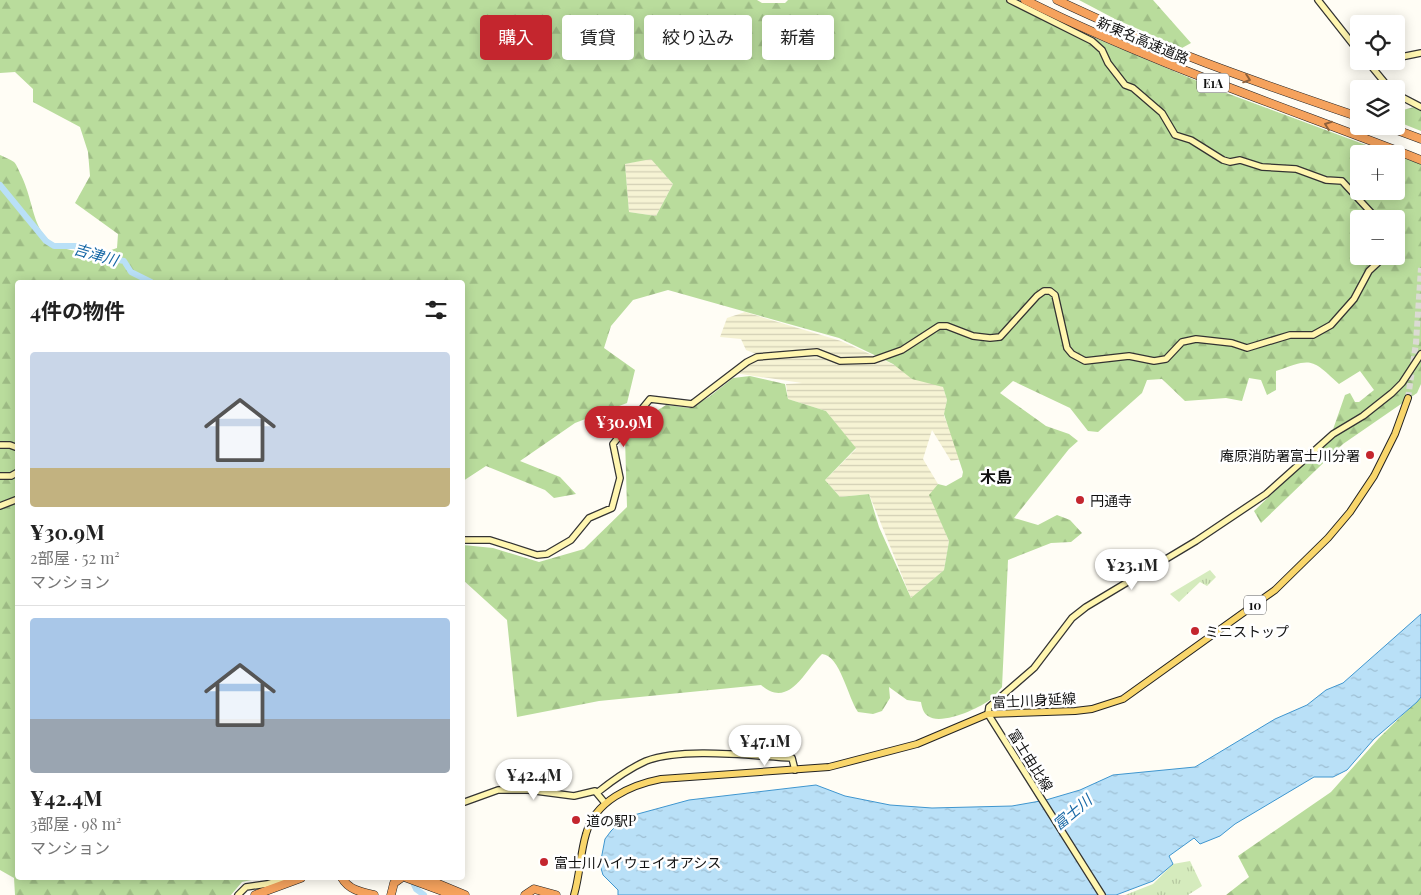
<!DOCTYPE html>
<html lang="ja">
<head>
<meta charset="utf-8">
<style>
	:root { --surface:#fff; --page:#f6f6f6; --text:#222; --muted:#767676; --line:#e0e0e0; --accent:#c4262e }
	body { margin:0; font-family:"Playfair Display","Noto Sans JP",serif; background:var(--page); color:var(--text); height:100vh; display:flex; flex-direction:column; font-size:19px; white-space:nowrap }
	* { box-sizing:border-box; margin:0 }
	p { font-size:16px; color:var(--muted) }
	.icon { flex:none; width:28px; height:28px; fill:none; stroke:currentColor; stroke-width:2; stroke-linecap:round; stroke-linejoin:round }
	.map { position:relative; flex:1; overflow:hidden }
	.drawer { position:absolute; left:15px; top:280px; width:450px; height:600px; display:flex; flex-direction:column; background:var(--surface); border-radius:5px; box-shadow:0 2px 12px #0003 }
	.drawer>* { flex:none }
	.top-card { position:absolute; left:480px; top:15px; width:475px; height:45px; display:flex; gap:10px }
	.controls { position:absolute; left:1350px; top:15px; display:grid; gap:10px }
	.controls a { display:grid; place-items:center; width:55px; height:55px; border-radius:5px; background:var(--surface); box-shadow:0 2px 12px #0003; font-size:25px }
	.price { position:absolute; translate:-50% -42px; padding:0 11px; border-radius:18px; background:#fff; color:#222; font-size:16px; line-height:32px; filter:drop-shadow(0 1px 2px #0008) }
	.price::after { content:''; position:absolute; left:50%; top:30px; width:15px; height:11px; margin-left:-8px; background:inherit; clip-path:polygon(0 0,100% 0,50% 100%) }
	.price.on { background:var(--accent); color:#fff }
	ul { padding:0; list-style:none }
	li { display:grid; align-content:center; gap:10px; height:265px; padding:0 15px }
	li+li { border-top:1px solid var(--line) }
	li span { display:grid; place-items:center; height:155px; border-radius:5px; color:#555 }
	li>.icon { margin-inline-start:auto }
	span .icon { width:90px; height:90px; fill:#fffc; stroke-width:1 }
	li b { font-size:21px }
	h2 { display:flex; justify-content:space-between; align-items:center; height:60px; padding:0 15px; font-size:21px }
	.chip { padding:0 18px; border-radius:5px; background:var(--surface); box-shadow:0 2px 12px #0003; font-size:18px; line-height:45px }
	.chip.on { background:var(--accent); color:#fff }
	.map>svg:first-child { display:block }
	.farmland { fill:url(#farmland-rules) }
	.grass { fill:url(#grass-tufts) }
	.forest { fill:url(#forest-firs); fill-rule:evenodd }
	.water { fill:url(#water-ripples); stroke:#3f96cf }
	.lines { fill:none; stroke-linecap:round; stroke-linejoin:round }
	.river { stroke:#b9e0f7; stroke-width:6 }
	.primary-tunnel { stroke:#dbdad3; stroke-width:6; stroke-dasharray:6 3; stroke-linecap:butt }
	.secondary-casing { stroke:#333; stroke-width:8 }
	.primary-casing { stroke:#222; stroke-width:8 }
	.highway-casing { stroke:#222; stroke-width:9 }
	.secondary { stroke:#fff6b0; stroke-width:5.5 }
	.primary { stroke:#f9d66b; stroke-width:6 }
	.highway { stroke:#f5a25d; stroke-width:8 }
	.oneway { stroke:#8e613b }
	.poi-dot { fill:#c4262e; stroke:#fff; stroke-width:2 }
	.labels { text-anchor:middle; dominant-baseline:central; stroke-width:5; stroke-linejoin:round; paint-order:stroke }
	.shield { fill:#fff; stroke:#585858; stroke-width:1 }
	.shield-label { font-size:12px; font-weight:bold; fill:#111 }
	.street-label { font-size:14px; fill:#111; stroke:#fff }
	.poi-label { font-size:14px; fill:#111; stroke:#fff; text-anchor:start }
	.water-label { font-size:15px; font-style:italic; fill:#1768a6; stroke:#fff }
	.quarter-label { font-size:16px; font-weight:bold; fill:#111; stroke:#fff }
</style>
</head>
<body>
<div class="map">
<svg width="1421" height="895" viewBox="0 0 1421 895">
	<defs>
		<pattern id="farmland-rules" width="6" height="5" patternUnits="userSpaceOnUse" patternTransform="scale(1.25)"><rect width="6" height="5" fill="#f6f3d4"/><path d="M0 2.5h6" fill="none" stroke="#d2cfb5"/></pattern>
		<pattern id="grass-tufts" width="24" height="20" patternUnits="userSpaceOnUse" patternTransform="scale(1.25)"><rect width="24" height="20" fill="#d5ebbd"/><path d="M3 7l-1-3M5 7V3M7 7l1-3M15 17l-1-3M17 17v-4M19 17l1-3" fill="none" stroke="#b6c8a1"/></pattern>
		<pattern id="forest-firs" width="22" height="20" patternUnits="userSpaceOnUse" patternTransform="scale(1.25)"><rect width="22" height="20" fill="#b9dc9c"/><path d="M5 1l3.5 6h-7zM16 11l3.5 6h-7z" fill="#9ebc85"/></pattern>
		<pattern id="water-ripples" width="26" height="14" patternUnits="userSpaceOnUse" patternTransform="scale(1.25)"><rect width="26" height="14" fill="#b9e0f7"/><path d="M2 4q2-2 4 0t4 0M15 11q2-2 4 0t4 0" fill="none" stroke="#9ebfd3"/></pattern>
	</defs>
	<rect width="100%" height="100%" fill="#fffdf5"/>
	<path class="farmland" d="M651,158l22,26 -17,32 -27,-4 -4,-48z
		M745,312l96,29 102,46 4,13 -3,16 18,43 -11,2 -19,-31 -9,29 15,25 -8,11 19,46 -5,29 -33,28 -42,-104 -29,3 -15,-17 31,-31 -30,-38 -38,-12 -2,-15 16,-1 -68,-10 28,-17 -16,-6 -5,-11 -21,-2 7,-19z"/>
	<path class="grass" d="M1210,570l6,7 -9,9 -7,-4 -21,20 -9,-8z
		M1190,861l12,25 -14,9h-63l28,-11 20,-20z"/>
	<path class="forest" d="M0,0h757l5,3h23l3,-3h217l216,91 169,63h-31v37h37v-35l25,8v220l-4,9 -74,51 -82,79 -7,-12 76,-73 15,-43 5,-2 5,9h4l15,-12 -14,-19 -21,13c-28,-26 -27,-26 -63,-13v19l-9,5 -6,-15 -12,-2 -7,23 -16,-3 -41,3 -23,-22 -15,1 -5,13 -44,39 -10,-1 -18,-23 -57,-27 -13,12 46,33 23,8 9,7 -9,8 -55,69 24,7 19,-10 13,5 12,13 -11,9 -20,1 -43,17 -6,127c-4,4 -7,9 -11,12 -11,9 -50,27 -63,17 -5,-3 -6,-9 -7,-14l-14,-2 -18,-13 1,11 -8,13 -9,3 -15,-2c-10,-14 -18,-57 -36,-58 -17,16 -33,56 -61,31l-162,16 -82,16 -10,-97 -44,-40v-35l30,3 46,14 45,-13 43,-42 -2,-69 20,-20 21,-13 24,3 19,-11 24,-19 17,-2 35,8 3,15 38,12 30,37 -31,32 15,17 29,-3 10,33 32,71 33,-28 5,-29 -20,-46 9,-11 8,2 16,-9 1,-5 -19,-58 3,-14 -4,-13 -31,-8 -19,-15 -54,-26 -171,-48 -35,10 -22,26 -7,22 31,22 -8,33 -52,20 -55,38 40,16 16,17 -22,4 -9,-8 -59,-24 -23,15 -1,-199h-444v596h243l-19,4 -11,13h-216l-1,-17 -14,-8v-715c4,2 10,4 14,7 3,3 5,9 7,13 17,35 8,67 54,76 15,3 27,3 42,-3l1,-14 -43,-31 15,-27 -2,-24 -8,-25 -47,-25v-13l-18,-17 -15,1zM651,159l22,25 -17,32 -27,-4 -4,-48zM1359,219h37v37h-37z
		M1079,0h74l38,43 -9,5 -67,-29z
		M1421,105v26l-25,-10v-9z
		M1421,697v198h-195l23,-18 -11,-21 93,-64 48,-54z"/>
	<path class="water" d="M1421,614v83l-4,5 -43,37 -27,31 -14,7h-19l-79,47 -15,12 -20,8 -6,-6 -25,18 4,8 -20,17 -37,14h-498v-5l-15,-15 -3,-10 5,-26 6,-8 11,-11 12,-5 55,-15 127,-15 29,11 45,9 42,3 80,-2 34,-6 34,-10 33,-15 82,-8 80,-48 32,-14 19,-15 17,-7z"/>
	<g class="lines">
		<path class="river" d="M0,185l46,56 8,5h21l15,8 34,7 7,11 20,10
			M411,878l5,11 8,6"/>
		<path class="primary-tunnel" d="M1408,398l8,-55 5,-75"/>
		<defs>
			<path id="secondary" d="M1010,0l82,41 10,9 6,13 17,22 8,3 29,25 13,22 16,5 32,20 7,2 10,-2 22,7 34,2 30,11 16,1 35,38
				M1318,0l41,52
				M1396,58l25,-5
				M1367,61l23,28
				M1369,64l14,-3
				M1396,94l25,13
				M0,445h10l8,3
				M0,476h11l7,-4
				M0,506l18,-7
				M462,540h28l47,15 10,-1 24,-14 18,-22 23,-10 8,-30 -7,-34 37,-45 42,5 55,-42 10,-5 60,-5 23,9 34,-1 28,-10 37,-24h8l26,10 17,2 10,-1 37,-41 7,-5h6l5,4 12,53 5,6 13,7 44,-5 25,5 12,-2 16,-17 14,-3 36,4 15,5 43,-13h23l18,-10 23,-26 15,-28 16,-15
				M598,792c15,-12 30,-23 48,-31 38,-14 105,-5 146,-3l3,12
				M462,803l36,-13h30l46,6 21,-5 10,12
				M238,895l8,-8 21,-3 19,-6
				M1102,895l-114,-181 1,-7 45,-39 38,-50 14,-11 110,-66 70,-47 67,-60 30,-18 29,-23 10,-10 19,-29"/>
			<path id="primary" d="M574,895c6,-20 6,-41 12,-61 9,-33 44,-49 75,-55l168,-12 88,-23 71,-30 87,-3 17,-2 31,-10 152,-109 53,-52 22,-26 24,-36 21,-42 13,-36"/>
			<path id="highway" d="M1025,0c128,64 263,108 396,160
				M1057,0c98,47 199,82 302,117
				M1386,126l35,13
				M342,878c7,12 19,14 32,17
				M407,878l46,17
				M424,878l41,17
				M255,895l46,-17
				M391,895l3,-12 7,-5
				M525,895l9,-6 22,6"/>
		</defs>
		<use href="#secondary" class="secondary-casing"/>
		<use href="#primary" class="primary-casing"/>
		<use href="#highway" class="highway-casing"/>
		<use href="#secondary" class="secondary"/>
		<use href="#primary" class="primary"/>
		<use href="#highway" class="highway"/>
	</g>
	<defs><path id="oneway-chevron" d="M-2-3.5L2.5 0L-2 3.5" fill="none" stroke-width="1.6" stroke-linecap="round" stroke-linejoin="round" transform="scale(1.25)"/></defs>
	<g class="oneway">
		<use href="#oneway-chevron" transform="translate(1247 79) rotate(19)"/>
		<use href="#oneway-chevron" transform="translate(1328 125) rotate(-160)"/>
	</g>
	<g class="poi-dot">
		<circle cx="1370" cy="455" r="5"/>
		<circle cx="1080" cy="500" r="5"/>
		<circle cx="1195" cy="631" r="5"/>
		<circle cx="576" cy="820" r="5"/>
		<circle cx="544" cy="862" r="5"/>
	</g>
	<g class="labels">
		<g class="shield">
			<rect x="1197" y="73.5" width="32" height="19" rx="4"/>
			<rect x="1244" y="595.5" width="22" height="19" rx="4"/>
		</g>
		<g class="shield-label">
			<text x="1213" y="83">E1A</text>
			<text x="1255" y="605">10</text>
		</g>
		<g class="street-label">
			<text transform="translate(1143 40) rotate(23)">新東名高速道路</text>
			<text transform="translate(1034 700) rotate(-3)">富士川身延線</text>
			<text transform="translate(1031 760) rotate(58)">富士由比線</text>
		</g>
		<g class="poi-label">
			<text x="1360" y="455" text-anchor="end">庵原消防署富士川分署</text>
			<text x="1090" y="500">円通寺</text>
			<text x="1205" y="631">ミニストップ</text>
			<text x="586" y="820">道の駅P</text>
			<text x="554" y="862">富士川ハイウェイオアシス</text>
		</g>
		<g class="water-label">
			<text transform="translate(96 254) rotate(16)">吉津川</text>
			<text transform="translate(1072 812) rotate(-40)">富士川</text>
		</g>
		<g class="quarter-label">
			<text x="996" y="476">木島</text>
		</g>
	</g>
</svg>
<div class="controls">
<a><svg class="icon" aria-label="locate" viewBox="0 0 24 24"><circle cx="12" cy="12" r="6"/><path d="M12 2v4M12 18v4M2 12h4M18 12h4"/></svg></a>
<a><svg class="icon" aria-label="layers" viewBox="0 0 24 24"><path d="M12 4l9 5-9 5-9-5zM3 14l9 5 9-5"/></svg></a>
<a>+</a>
<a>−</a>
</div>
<b class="price on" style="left:624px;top:448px">¥30.9M</b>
<b class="price" style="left:1132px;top:591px">¥23.1M</b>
<b class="price" style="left:765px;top:767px">¥47.1M</b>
<b class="price" style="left:534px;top:801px">¥42.4M</b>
<div class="top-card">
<a class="chip on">購入</a>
<a class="chip">賃貸</a>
<a class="chip">絞り込み</a>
<a class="chip">新着</a>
</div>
<section class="drawer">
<h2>4件の物件<svg class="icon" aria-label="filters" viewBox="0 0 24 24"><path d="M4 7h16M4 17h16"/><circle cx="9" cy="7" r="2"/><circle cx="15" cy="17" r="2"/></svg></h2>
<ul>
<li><span style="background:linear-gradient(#c9d6e8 75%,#c2b280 0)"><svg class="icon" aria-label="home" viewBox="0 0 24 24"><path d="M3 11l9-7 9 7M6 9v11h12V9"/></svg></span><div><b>¥30.9M</b><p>2部屋 · 52 m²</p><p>マンション</p></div></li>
<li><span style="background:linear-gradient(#a9c7e8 65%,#9aa5b1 0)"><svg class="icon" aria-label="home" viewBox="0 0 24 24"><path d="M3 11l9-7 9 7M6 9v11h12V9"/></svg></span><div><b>¥42.4M</b><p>3部屋 · 98 m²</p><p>マンション</p></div></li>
</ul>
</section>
</div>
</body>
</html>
